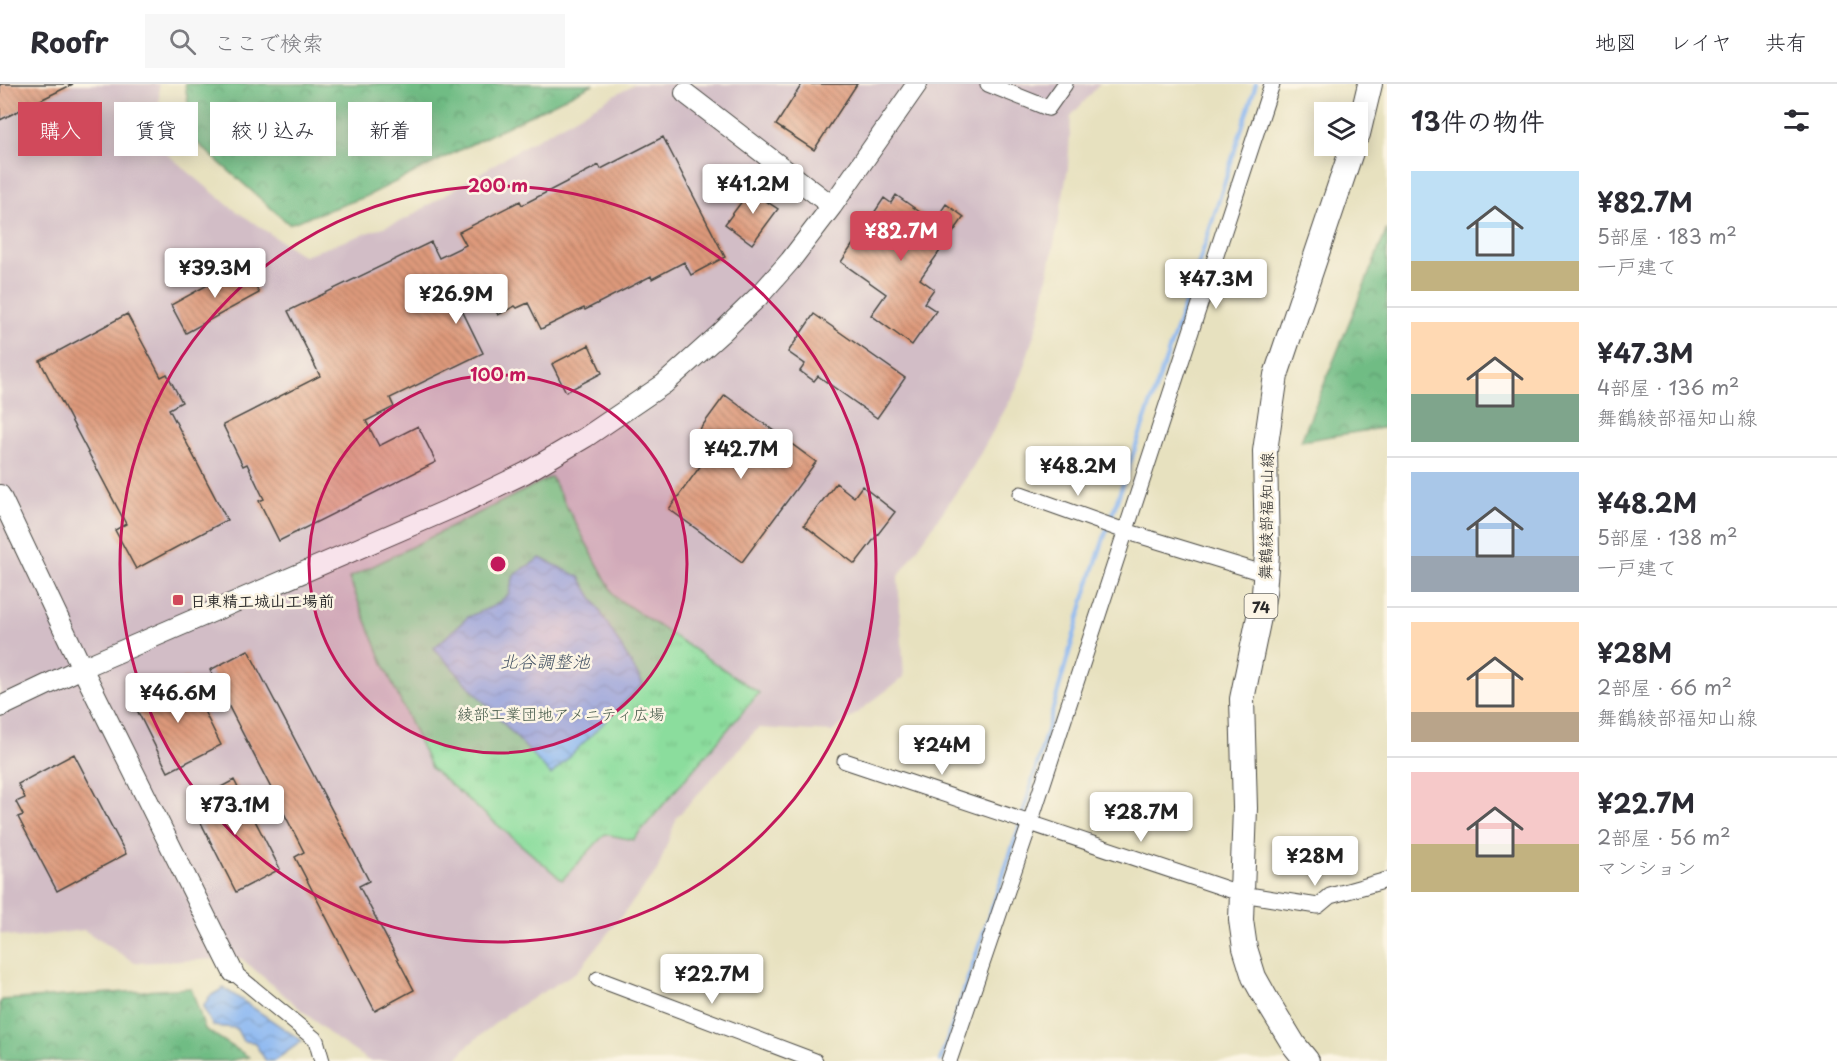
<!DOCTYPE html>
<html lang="ja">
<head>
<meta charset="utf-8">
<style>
	:root { --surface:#fff; --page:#f7f7f7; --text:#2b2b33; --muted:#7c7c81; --line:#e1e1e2; --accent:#d1495b }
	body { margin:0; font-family:"Playpen Sans","Klee One",sans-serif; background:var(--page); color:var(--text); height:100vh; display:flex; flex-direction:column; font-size:22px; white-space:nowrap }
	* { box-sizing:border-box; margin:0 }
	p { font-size:20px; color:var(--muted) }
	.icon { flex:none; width:33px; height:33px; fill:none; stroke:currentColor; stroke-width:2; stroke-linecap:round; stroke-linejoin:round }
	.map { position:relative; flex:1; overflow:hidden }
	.drawer { display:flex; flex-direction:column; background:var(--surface); width:450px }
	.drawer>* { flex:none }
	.hud { position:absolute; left:18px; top:18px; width:570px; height:54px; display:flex; gap:12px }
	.fabs { position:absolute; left:1314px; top:18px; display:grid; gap:12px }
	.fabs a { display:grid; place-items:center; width:54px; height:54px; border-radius:0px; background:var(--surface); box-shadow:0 3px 15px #0003; font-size:30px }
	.price { position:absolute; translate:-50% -51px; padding:0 14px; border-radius:6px; background:#fff; color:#222; font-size:20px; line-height:39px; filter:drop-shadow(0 2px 3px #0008) }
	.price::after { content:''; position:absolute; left:50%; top:36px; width:18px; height:14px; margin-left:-9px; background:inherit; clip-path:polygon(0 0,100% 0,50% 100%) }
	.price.selected { background:var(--accent); color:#fff }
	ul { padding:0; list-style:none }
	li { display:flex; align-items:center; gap:18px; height:150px; padding:0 24px }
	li+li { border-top:2px solid var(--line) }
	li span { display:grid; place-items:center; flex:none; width:168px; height:120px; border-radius:0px; color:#555 }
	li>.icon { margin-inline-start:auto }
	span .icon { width:72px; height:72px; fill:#fffc; stroke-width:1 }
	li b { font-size:26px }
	h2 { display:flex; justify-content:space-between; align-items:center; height:72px; padding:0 24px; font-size:26px }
	.chip { padding:0 21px; border-radius:0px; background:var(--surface); box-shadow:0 3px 15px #0003; font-size:21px; line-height:54px }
	.chip.selected { background:var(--accent); color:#fff }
	header { display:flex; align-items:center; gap:36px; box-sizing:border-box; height:84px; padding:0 30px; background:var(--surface); border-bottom:2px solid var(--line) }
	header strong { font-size:28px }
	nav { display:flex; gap:33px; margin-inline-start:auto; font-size:21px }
	.search { width:420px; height:54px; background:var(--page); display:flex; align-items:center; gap:15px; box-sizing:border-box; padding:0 21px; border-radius:0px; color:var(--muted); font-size:22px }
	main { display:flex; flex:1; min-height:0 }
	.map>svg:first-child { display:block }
	.industrial { fill:#d2bdc6 }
	.grass { fill:url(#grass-tufts); stroke:#5b8464; stroke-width:1.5 }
	.forest { fill:url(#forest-crowns); stroke:#4e7458; stroke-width:1.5 }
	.water { fill:url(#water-waves); stroke:#5a708e; stroke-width:1.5 }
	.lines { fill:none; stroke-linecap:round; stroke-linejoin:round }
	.stream { stroke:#88b6f2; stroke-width:4 }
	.building { fill:url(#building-back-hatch) }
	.minor-casing { stroke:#474641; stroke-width:17 }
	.tertiary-casing { stroke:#474641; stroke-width:22 }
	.primary-casing { stroke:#474641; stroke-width:26 }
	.minor { stroke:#fff; stroke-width:15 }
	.tertiary { stroke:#fff; stroke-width:20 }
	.primary { stroke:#fff; stroke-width:24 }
	.ring { fill:none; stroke:#c2185b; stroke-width:3 }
	.poi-dot { fill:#d1495b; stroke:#fcf5e5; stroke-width:2 }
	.labels { text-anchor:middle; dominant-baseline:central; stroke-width:5; stroke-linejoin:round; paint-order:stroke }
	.shield { fill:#fcf5e5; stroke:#6a6863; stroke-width:1.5 }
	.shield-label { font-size:15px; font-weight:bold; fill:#2b2b2b }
	.street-label { font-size:16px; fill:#2b2b2b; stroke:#fcf5e5 }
	.poi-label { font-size:16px; font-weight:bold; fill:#2b2b2b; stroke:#fcf5e5; text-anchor:start }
	.park-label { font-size:16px; fill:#435848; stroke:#fcf5e5 }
	.water-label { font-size:18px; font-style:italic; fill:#475567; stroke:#fcf5e5 }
	.centre { fill:#c2185b; stroke:#fcf5e5; stroke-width:3 }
	.ring-label { font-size:18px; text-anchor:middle; font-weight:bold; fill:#c2185b; stroke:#fcf5e5; stroke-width:5; stroke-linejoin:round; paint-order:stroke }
</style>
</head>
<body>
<header>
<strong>Roofr</strong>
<div class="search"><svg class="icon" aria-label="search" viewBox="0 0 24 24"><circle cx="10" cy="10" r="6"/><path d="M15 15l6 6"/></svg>ここで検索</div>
<nav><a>地図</a><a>レイヤ</a><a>共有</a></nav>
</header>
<main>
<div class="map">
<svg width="1387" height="977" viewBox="0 0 1387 977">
	<defs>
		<pattern id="grass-tufts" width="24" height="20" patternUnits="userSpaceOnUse" patternTransform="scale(1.5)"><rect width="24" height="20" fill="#8bdd9d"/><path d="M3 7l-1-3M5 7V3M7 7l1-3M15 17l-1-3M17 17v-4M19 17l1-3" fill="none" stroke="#78be87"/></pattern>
		<pattern id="forest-crowns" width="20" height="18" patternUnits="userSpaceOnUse" patternTransform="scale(1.5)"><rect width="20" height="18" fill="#70bc84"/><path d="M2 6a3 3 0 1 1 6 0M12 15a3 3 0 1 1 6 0" fill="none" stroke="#5c996c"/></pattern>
		<pattern id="water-waves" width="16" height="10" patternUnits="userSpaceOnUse" patternTransform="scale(1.5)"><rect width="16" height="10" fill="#88b6f2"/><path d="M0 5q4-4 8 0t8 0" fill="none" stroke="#6f94c4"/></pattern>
		<pattern id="building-back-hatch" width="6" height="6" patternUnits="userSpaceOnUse" patternTransform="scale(1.5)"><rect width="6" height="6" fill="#de9a7b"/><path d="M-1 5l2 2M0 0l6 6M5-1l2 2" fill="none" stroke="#b47e65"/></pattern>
	</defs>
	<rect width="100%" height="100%" fill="#fcf5e5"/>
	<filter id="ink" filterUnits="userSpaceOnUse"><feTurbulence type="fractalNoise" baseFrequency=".0167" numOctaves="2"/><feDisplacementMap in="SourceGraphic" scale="12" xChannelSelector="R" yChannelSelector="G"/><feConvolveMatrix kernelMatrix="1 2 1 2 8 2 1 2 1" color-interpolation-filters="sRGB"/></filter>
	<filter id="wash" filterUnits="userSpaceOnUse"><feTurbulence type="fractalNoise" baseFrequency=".008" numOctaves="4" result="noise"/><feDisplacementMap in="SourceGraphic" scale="24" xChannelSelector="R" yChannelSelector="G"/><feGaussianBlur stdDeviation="1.35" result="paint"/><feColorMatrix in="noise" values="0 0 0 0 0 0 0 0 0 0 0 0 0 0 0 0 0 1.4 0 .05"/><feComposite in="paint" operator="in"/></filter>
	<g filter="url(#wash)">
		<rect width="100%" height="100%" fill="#e7e1bf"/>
		<path class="industrial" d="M0,0h159l1,64 69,58 74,50 103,-37 108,-67 120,-68h466l-29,32 -3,52 -12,66 -17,85 -22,69 -47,84 -72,105 6,100 -72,55 -74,-4 -81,89 -20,54 -79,100 -70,42 -42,34 -10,14h-87l-37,-25 -91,-78 -106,5 -51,-33 -63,8 -21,-5z"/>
		<path class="grass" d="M551,393l64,120 144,96 -126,147 -28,-6 -43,46 -131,-112 -48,-105 -34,-85z"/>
		<path class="forest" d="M185,0h408l-228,113 -76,27 -95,-84z
			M1387,145v198l-86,14z
			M191,904l14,41 44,28 -21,4h-228v-58l2,-3z"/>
		<path class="water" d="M540,474l40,19 63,107 -92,91 -117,-127 34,-31 26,-11 15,-12 5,-19z
			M224,904l78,53 -28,20h-8l-12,-19 -11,-1 -7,-13 -23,-2 -10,-19 7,-11z"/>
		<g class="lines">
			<path class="stream" d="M1110,437l87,-252 59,-185
				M1022,734l65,-229 20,-60
				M940,977l80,-236"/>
		</g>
		<g id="blocks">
			<path class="building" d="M0,0h73l-73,36z
				M802,0h55l-43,66 -38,-25z
				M663,53l62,120 -34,18 -7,-13 -32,17 -1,-3 -66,34 -1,-2 -43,21 -13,-26 -11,5 -2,-2 -17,9 -14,-29 -27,14 26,53 -93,45 4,9 -28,14 13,25 39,-20 18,36 -157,79 -20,-40 5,-2 -17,-35 -4,2 -20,-41 97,-49 -32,-65 143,-69 8,16 27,-13 -7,-13 61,-31 2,4 77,-40 2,4z
				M766,100l8,6 -8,11 12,8 -26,35 -27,-20 26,-35 7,6z
				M896,111l38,27 12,-18 18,13 -44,62 14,10 -10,14 12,8 -24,34 -41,-30 15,-21 -45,-32 43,-64 7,5z
				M244,181l15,28 -73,40 -15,-28z
				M127,230l34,63 6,-3 15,28 -13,7 58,111 -91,49 -21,-39 11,-6 -86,-163z
				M814,230l91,64 -28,40 -59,-42 -4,5 -14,-10 5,-7 -17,-12z
				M589,261l13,28 -36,19 -14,-28z
				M725,311l91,67 -74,100 -73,-53 46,-63 -18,-13z
				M836,399l18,14 8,-11 33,26 -40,52 -51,-39z
				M248,566l121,231 -10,5 55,104 -39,21 -80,-154 9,-5 -94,-182z
				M187,593l34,68 -53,27 -34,-68z
				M74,670l52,100 -69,37 -39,-74 5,-2 -7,-13 9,-4 -7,-14z
				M234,696l46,89 -44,23 -45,-89z"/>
		</g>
	</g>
	<g filter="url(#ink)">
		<use href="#blocks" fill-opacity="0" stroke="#474641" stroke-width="1.5"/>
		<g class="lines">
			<defs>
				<path id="minor" d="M988,0l60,24 17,-24
					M1021,410l104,37 141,43
					M845,677l397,133 76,12 12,-10 57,-16
					M233,888l83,68 6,21
					M598,895l217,82
					M949,977l81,-238 242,-739"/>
				<path id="tertiary" d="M685,9l147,113
					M0,411l82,173 151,304
					M0,623l82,-39 377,-163 66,-32 61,-36 78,-53 57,-51 38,-37 31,-35 42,-55 85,-122"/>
				<path id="primary" d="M1358,50l12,-50
					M1307,977l-13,-16 -25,-41 -15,-27 -9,-29 -4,-28 4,-112 -3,-109 22,-106 3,-39 -2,-103 11,-76 77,-229"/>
			</defs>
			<use href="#minor" class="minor-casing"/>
			<use href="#tertiary" class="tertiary-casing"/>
			<use href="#primary" class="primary-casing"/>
			<use href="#minor" class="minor"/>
			<use href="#tertiary" class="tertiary"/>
			<use href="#primary" class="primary"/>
		</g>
	</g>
	<circle cx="498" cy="480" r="189" fill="#c2185b" fill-opacity=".12"/>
	<g class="ring">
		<circle cx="498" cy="480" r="189"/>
		<circle cx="498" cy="480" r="378"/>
	</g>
	<rect class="poi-dot" x="172" y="510" width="12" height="12" rx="3"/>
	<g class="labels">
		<rect class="shield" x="1244.5" y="510" width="33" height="24" rx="4.5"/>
		<g class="shield-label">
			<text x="1261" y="522">74</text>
		</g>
		<g class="street-label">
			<text transform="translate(1265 432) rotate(-89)">舞鶴綾部福知山線</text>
		</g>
		<g class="poi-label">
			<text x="190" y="516">日東精工城山工場前</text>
		</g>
		<g class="park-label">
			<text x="561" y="629">綾部工業団地アメニティ広場</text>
		</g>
		<g class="water-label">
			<text x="545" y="576">北谷調整池</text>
		</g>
	</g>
	<circle cx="498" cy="480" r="9" class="centre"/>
	<g class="ring-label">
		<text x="498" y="108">200 m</text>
		<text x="498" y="297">100 m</text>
	</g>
</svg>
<div class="fabs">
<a><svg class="icon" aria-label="layers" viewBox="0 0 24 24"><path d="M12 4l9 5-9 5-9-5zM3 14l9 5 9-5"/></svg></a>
</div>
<b class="price" style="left:753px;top:131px">¥41.2M</b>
<b class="price selected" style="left:901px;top:178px">¥82.7M</b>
<b class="price" style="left:215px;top:215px">¥39.3M</b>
<b class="price" style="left:1216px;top:226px">¥47.3M</b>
<b class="price" style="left:456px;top:241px">¥26.9M</b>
<b class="price" style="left:741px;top:396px">¥42.7M</b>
<b class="price" style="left:1078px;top:413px">¥48.2M</b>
<b class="price" style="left:178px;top:640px">¥46.6M</b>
<b class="price" style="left:942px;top:692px">¥24M</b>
<b class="price" style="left:235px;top:752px">¥73.1M</b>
<b class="price" style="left:1141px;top:759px">¥28.7M</b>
<b class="price" style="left:1315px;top:803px">¥28M</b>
<b class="price" style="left:712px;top:921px">¥22.7M</b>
<div class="hud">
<a class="chip selected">購入</a>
<a class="chip">賃貸</a>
<a class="chip">絞り込み</a>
<a class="chip">新着</a>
</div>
</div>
<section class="drawer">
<h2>13件の物件<svg class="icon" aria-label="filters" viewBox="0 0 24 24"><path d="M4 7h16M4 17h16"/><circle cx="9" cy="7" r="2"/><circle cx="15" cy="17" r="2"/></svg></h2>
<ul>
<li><span style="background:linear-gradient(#bfe0f5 75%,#c2b280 0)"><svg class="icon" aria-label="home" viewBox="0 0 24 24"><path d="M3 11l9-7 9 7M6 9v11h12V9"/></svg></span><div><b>¥82.7M</b><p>5部屋 · 183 m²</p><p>一戸建て</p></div></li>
<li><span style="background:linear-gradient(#ffd9b3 60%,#7fa58c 0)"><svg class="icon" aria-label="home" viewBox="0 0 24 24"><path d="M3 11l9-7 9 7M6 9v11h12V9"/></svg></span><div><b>¥47.3M</b><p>4部屋 · 136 m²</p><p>舞鶴綾部福知山線</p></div></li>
<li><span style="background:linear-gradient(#a9c7e8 70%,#9aa5b1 0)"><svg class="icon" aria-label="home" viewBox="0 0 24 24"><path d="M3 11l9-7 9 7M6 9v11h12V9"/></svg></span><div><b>¥48.2M</b><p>5部屋 · 138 m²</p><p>一戸建て</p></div></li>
<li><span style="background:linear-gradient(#ffd9b3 75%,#b9a48a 0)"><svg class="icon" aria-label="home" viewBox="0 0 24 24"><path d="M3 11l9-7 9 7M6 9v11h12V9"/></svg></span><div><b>¥28M</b><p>2部屋 · 66 m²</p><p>舞鶴綾部福知山線</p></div></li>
<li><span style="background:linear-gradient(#f6c9c9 60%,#c2b280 0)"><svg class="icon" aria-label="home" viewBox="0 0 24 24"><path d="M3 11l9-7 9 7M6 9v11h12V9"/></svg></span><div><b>¥22.7M</b><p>2部屋 · 56 m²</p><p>マンション</p></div></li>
</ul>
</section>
</main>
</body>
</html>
